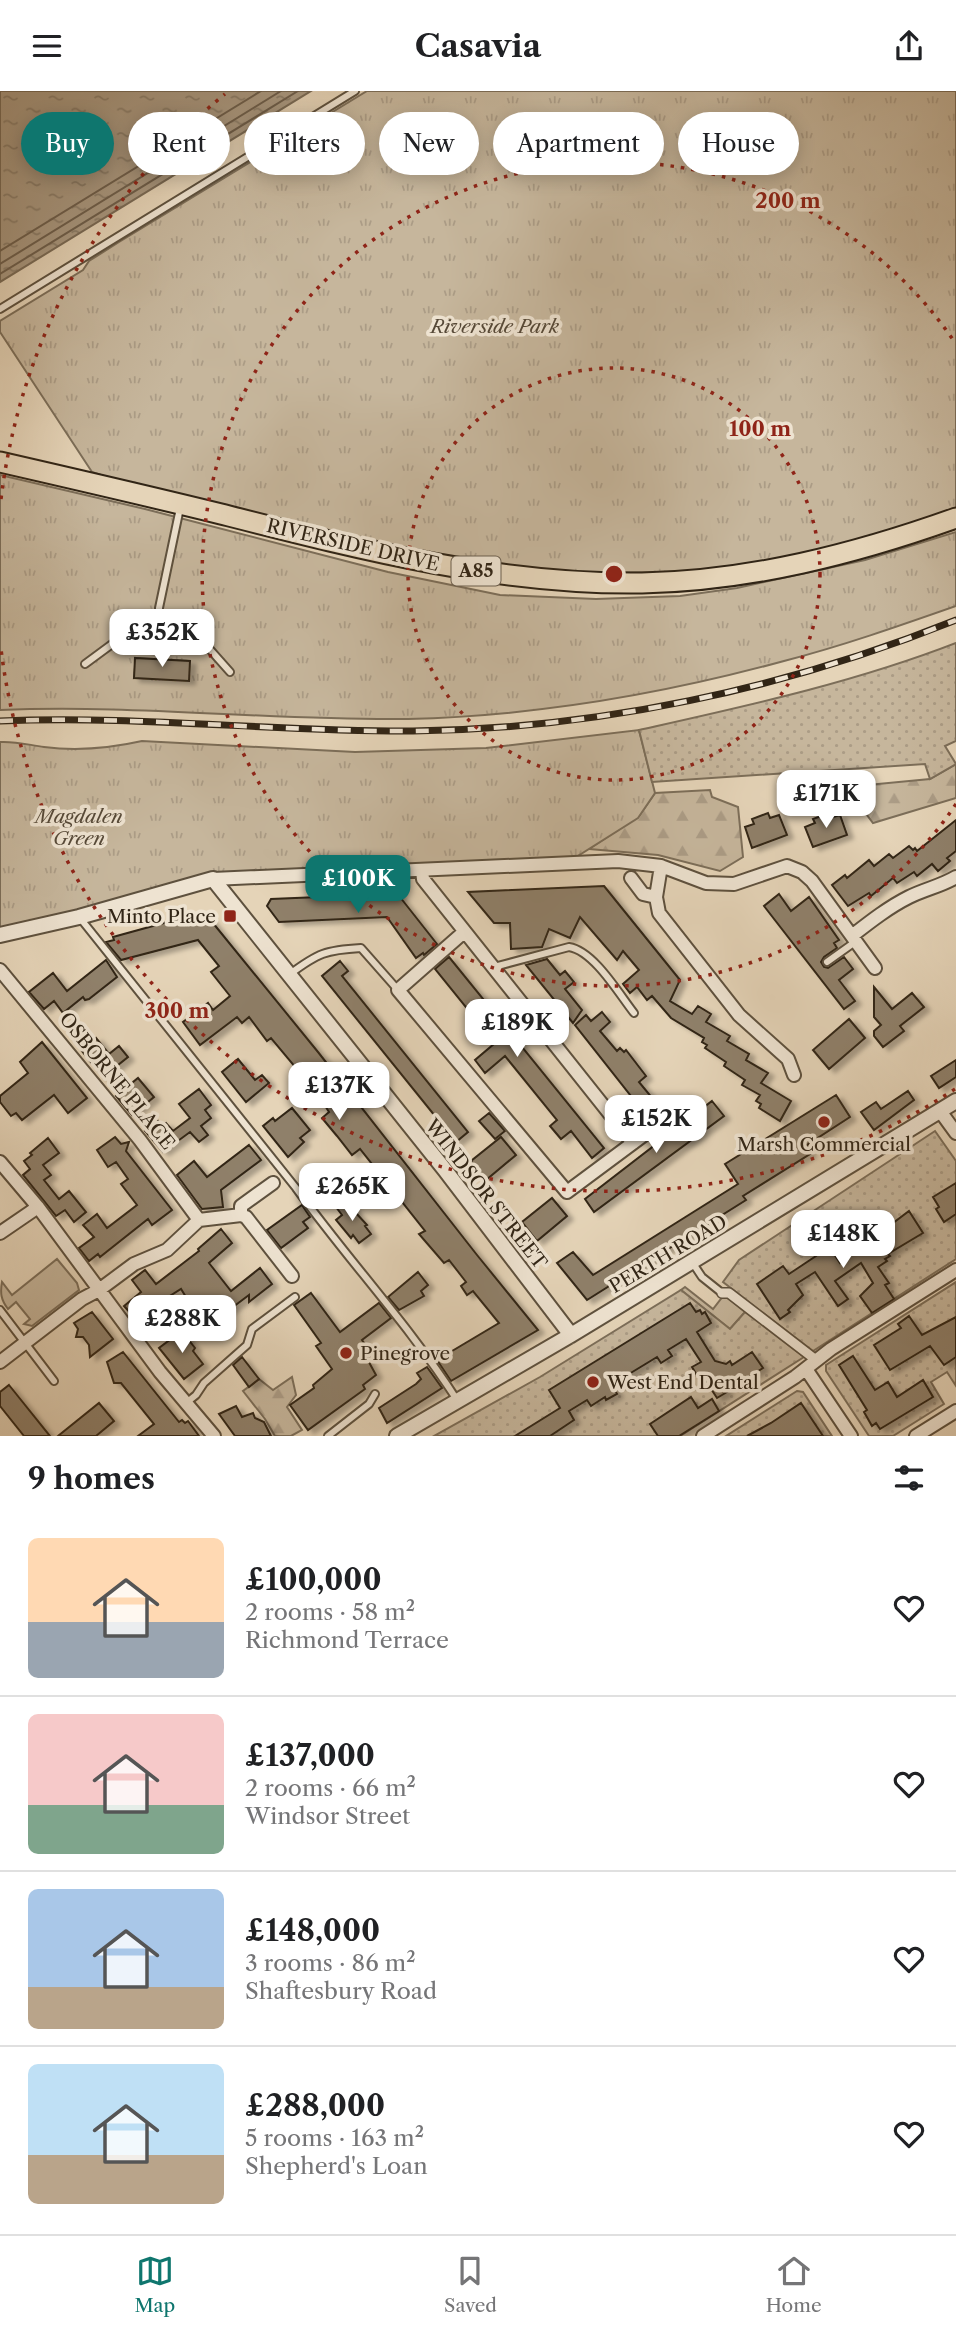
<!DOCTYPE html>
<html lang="en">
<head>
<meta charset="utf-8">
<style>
	:root { --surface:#fff; --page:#f6f6f6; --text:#202124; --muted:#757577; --line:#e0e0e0; --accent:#0f766e }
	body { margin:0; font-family:"Libre Caslon Text",serif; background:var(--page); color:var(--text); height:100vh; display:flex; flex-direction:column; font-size:26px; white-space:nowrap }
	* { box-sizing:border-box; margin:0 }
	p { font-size:23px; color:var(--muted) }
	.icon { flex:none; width:38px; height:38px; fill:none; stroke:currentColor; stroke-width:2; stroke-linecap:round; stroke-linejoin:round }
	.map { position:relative; height:1345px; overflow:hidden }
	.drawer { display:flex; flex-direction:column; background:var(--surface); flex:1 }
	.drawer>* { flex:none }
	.hud { position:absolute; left:21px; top:21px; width:915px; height:63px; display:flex; gap:14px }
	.price { position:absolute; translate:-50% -60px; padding:0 16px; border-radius:14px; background:#fff; color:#222; font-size:23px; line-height:46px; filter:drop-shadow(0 2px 4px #0008) }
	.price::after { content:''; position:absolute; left:50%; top:42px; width:21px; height:16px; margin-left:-10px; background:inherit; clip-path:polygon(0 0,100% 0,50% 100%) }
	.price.on { background:var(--accent); color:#fff }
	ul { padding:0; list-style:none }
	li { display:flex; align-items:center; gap:21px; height:175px; padding:0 28px }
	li+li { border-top:2px solid var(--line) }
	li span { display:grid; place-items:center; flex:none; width:196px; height:140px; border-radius:10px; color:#555 }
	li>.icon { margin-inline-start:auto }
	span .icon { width:84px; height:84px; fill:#fffc; stroke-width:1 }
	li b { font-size:30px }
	h2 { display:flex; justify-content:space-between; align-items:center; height:84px; padding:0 28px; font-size:30px }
	.pill { padding:0 24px; border-radius:32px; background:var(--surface); box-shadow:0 4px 18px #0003; font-size:24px; line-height:63px }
	.pill.on { background:var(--accent); color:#fff }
	header { display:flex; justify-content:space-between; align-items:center; height:91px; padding:0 28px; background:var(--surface); font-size:32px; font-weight:800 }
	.dock { display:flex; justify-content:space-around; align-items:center; height:98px; border-top:2px solid var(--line); background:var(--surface); font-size:19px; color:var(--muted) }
	.dock a { display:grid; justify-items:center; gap:4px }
	.dock .on { color:var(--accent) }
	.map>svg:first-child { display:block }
	.grass { fill:#c6b69c; stroke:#7c6e59; stroke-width:2 }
	.forest { fill:url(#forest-firs); stroke:#7c6e59; stroke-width:2 }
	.park { fill:url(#park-tufts); stroke:#7c6e59; stroke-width:2; fill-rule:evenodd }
	.garden { fill:url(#garden-dots); stroke:#7c6e59; stroke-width:2 }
	.water { fill:url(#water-ripples); stroke:#786a56; stroke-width:2 }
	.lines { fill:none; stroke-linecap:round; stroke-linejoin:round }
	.shore { stroke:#6c5e4c; stroke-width:2 }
	.building { fill:#8f806a; stroke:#312516; stroke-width:2; filter:url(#shadow) }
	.service-casing { stroke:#5e513e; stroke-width:10 }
	.pedestrian-casing { stroke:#5e513e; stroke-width:12 }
	.minor-casing { stroke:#5e513e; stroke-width:16 }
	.tertiary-casing { stroke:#5e513e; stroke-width:18 }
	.primary-casing { stroke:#312516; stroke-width:23 }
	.service { stroke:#eee3d1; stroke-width:6 }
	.pedestrian { stroke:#eee3d1; stroke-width:9 }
	.minor { stroke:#eee3d1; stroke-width:12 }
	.tertiary { stroke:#eee3d1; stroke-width:14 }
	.primary { stroke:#e5d4b8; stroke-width:19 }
	.rail-casing { stroke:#312516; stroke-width:7 }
	.rail { stroke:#eee3d1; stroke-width:4.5; stroke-dasharray:13; stroke-linecap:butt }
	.ring { fill:none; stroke:#8f2418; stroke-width:3.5; stroke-dasharray:3.5 7 }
	.poi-dot { fill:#8f2418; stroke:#eee3d1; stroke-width:2.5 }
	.labels { text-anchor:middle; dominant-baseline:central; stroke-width:7; stroke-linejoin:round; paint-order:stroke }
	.shield { fill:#eee3d1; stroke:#6a5e4e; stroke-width:2 }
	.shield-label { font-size:18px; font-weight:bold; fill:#312516 }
	.park-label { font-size:19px; font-style:italic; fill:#564938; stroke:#eee3d1 }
	.street-label { font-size:19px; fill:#312516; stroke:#eee3d1 }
	.poi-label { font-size:19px; fill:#312516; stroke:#eee3d1; text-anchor:start }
	.centre { fill:#8f2418; stroke:#eee3d1; stroke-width:3.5 }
	.ring-label { font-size:21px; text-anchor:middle; font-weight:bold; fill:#8f2418; stroke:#eee3d1; stroke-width:7; stroke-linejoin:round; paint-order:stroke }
</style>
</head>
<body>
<header><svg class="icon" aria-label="menu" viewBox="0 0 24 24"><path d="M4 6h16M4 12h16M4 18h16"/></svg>Casavia<svg class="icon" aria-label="share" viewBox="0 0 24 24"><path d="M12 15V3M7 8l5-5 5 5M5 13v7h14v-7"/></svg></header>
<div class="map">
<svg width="956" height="1345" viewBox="0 0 956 1345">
	<defs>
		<pattern id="forest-firs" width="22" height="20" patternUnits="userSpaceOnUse" patternTransform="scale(1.75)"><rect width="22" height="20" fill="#c6b69c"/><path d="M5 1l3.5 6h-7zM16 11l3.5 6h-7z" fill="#ab9c86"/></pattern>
		<pattern id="park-tufts" width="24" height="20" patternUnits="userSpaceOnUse" patternTransform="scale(1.75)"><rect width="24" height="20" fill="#c6b69c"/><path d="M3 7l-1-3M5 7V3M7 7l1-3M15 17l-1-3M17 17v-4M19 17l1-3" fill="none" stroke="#ab9c86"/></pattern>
		<pattern id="garden-dots" width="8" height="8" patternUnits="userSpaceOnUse" patternTransform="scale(1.75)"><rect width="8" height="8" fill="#c6b69c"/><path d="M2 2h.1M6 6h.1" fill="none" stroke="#ab9c86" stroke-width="1.8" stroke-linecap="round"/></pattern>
		<pattern id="water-ripples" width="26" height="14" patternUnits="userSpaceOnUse" patternTransform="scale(1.75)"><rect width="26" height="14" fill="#a89881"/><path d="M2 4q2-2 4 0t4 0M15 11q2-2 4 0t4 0" fill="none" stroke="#897c69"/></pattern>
		<filter id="shadow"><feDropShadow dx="6" dy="3.5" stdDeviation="2" flood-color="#0004"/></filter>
	</defs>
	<rect width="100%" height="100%" fill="#e5d4b8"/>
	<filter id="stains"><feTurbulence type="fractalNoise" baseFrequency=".00286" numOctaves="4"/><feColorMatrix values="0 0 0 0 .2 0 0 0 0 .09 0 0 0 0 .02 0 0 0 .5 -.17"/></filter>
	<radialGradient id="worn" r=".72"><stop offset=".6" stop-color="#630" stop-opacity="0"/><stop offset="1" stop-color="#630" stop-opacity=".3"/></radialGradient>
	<path class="grass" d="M57,1168l20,24 2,7 -47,36 -8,-2 6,-5 -14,-17 -8,7c-7,-9 -8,-16 -6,-27l10,13z
		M685,1196l28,22 11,-14 21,17 -15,17 -49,-39z"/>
	<path class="forest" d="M956,673v34l-83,25 -27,-36 84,-8z
		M710,699l2,7 26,10 5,50 -23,14 -62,-16 -69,-6 50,-33 16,-23z
		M292,1286l4,18 -9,12 15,23 -11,6h-16l-10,-17 -22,-28 16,-12 14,11z"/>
	<path class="park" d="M367,0h589v418l-102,34 -89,18 -79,11 -110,1 -59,-6 -151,-25 -235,-57 -39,-13 -92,-140v-11l83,-51 6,-9 30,-19z
		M0,384l145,34 243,63 112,23 96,4 84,-3 57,-8 128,-28 91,-28v74c-57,20 -114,40 -172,55 -121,33 -250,55 -376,58 -136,2 -272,-15 -408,-9zM136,567l54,3 -56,17z
		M639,639l16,63 -17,25 -65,41 -357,17 -216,53v-187c15,-1 29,3 44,5 32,4 67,1 98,-6l213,11 131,-4z"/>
	<path class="garden" d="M956,552v98l-11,5 11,18 -26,15 -5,-15 -273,18 -13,-52c107,-24 214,-47 317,-87z
		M935,1040l21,30v98l-143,92 -90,-69 16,-22z
		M956,1191v104l-9,-14 -16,10 13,22 -51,32h-24l-43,-65v-6z
		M681,1199l49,39 15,-17 59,45 -124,79h-246l106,-59z
		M797,1300l6,1 29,44h-106z"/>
	<path class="water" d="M0,0h311l-311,191z"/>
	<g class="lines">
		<path class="shore" d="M0,160l261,-160
			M0,173l281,-173
			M0,183l298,-183"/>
	</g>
	<path class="building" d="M135,567l55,3 -1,20 -55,-3z
		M768,722l2,5 9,-3 8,20 -35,13 -7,-21 9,-3 -2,-5z
		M829,722l1,5 10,-3 7,20 -34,12 -8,-20 10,-4 -2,-4z
		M956,729v31l-9,7 3,3 -12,10 -6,-7 -15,12 -3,-4 -17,11 -4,-5 -22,18 -2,-3 -21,13 -16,-21 13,-10 2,3 22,-18 5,6 15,-12 4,4 16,-12 4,4 2,-2 2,3z
		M604,795l76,94 -10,21 22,13 6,-8 13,8 -5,8 24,14 -3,5 22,13 -3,6 22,13 -7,10 30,18 -11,20 -21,-13 2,-4 -5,-3 4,-6 -18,-10 3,-5 -21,-14 2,-4 -21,-14 2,-3 -5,-3 2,-4 -33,-20 -19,-22 -5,4 -10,-13 -7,6 -7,-9 16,-14 -16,-19 -6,9 -37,-43 -10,21 -21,-9 -7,18 -31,2 -1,-26h-16l-26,-31z
		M396,801l41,52 -13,11 -1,-2 -7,5 -29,-41 -108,5 -12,-16 4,-7 122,-5z
		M779,803l12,17 18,-14 30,43 -5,3 3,5 -13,9 -3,5 3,5 4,1 16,-11 9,12 -14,11 16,21 -11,8 -80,-103z
		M204,821l114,140 159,203 61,75 -87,51 -14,-21 62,-37 -26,-32 -6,4 -6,-9 5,-4 -17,-22 -5,3 -25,-29 6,-3 -65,-82 -8,6 -15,-19 -15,-18 7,-6 -12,-19 -46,-55 -4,3 -18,-24 -7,6 -5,-6 -37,28 -17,-23 25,-19 5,7 17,-14 -19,-24 8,-6 -21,-26 -77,20 -15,-18 8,-2 -1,-3z
		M449,866l155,191 -12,10 -21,-27 -10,8 -11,-13 7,-6 -52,-64 -20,17 -10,-13 20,-17 -60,-74z
		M547,868l13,16 5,-4 9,11 -9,7 17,21 -9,13 -47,-58z
		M106,869l11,17 -28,22 -4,1 -2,-3 -20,16 -9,-12 -10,8 -15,-17 24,-19 14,18z
		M340,870l8,10 -6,5 126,156 -12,10 -134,-166z
		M874,896l18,22 20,-16 12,14 -24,19 4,5 -21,16 -9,-11v-5l7,-6 -7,-8z
		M602,921l8,10 -10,9 17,20 3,-3 4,4 2,-2 20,26 -7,6 19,23 -12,10 -71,-90 11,-10 5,6z
		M849,928l16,19 -36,31 -16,-19z
		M96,947l13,16 10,-8 9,11 -25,20 -22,-27z
		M42,951l45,56 -19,15 -14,-18 -32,25 -6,-7 -5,3 -11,-14v-6l28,-23 -8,-11z
		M238,968l17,21 7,-5 7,8 -23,19 -24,-30z
		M956,969v17l-17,11 -8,-12z
		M138,987l16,19 -22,18 -16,-19z
		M199,998l12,16 -6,5 6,8 -10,8 7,9 -9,7 -9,-10 -27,20 -18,-21 13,-10 4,5 4,-3 7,8 17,-13 -11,-14z
		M908,1000l6,9 -40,30 -13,-18 15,-10 5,7z
		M836,1004l14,22 -43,28 3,9 -67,42 3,4 -159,100 -30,-37 16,-11 20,23 145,-91 -13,-20z
		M712,1010l12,15 -130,96 -9,-13z
		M292,1017l18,22 -10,8 4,4 -16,15 -25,-31 10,-8 2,3z
		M489,1022l16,18 -10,8 -16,-18z
		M115,1046l6,7 8,-2 -3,9 46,59 -20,15 -4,-6 -48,38 -2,-3 -9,7 -10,-13 15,-11 -11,-12 14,-11 10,14 30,-23 -16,-21 7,-5 -12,-17 -8,5 -11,-17z
		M501,1046l15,18 -30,25 -15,-19z
		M48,1047l11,15 -16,12 8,10 -7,5 15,19 10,-8 17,21 -12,10 -9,-12 -9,6 -33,-41 7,-6 -6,-8 8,-6 -2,-2z
		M249,1054l12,15 -40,30 2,17 -21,2 -25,-34 17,-14 13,16z
		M312,1079l5,6 7,-6 8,11 -17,12 -12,-15z
		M956,1092v31l-12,8 -8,-13 3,-2 -6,-10z
		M552,1107l15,18 -30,25 -15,-19z
		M345,1110l22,24 -2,1 6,8 -12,9 -6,-8 -2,3 -15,-18 6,-5 -6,-8z
		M302,1114l8,12 -7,5 5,6 -27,20 -14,-18z
		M909,1120l14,22 -35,21 2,2 -5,3 2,2 -9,6 11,16 -4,2 9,14 -22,14 -12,-17 13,-13 -12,-20 -26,18 13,18 -10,7 -23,-34 -19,12 7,11 -15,15 2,2 -10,7 -23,-35 26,-18 6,8 27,-18 -2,-3 9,-6 4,7 5,-3 8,12z
		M221,1138l11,14 -23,20 22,28 29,-23 12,16 -23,18v-7l-44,33 -24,-39 -46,29 -11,-12 17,-14 -9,-12 13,-10 11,14 43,-33 -1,-2z
		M418,1181l10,13 -7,6 3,5 -25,14 -11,-13z
		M311,1202l29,39 39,-29 12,15 -29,22 8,11 -5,4 11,20 -13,10 2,4 -57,41 -18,-25 24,-17 -1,-3 19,-16 -16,-23 5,-3 -27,-38z
		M690,1212l6,9 4,-2 2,4 3,-2 6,11 -14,9 18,29 11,3 4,-3 2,4 20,-13 11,16 -19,12 -3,-5 -18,11 4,6 -10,6 -15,-23 -4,2 -6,-10 9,-5 -15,-23 -18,11 4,6 -11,7 -4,-6 -46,28 6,9 -11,6 -1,-3 -14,9 -4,-6 -18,11 5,9 -24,16h-35l45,-28 -11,-18z
		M92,1221l21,27 -23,18 -1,-12 -6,-8h-7l2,-8 -4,-6z
		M909,1225l13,19 34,-18v40l-12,8 -14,-19 -40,24 -16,-25 27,-17 -3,-4z
		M179,1242l2,3 3,-2 11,14 -2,3 10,13 -19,15 -25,-31z
		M123,1261l56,70 3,-2 3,3 3,-2 11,15h-61l16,-12 -33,-41h-7l-7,-21z
		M853,1265l22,34 13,-8 9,15 26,-17 10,17 -53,32 -4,-6 -4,3 -8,-14 3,-2 -28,-45z
		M242,1266l17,22 -10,8 -16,-22z
		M427,1276l15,21 -55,35 -8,-15 37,-24 5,-5 -4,-6z
		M9,1294l8,10 33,41h-26l-24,-30v-14z
		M691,1306l7,11 14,-9 7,12 -40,25h-21l-8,-12z
		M99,1312l15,18 -18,15h-38z
		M801,1312l22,33h-76l24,-13z
		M236,1315l6,11 11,-4 2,5 9,4 7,14h-36l-16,-22z"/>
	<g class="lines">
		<defs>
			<path id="service" d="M0,218l355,-218
				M158,543l1,-26 21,-100
				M85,573l42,-31 71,3 32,36
				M80,827l216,270c52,72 113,137 161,212
				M827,871l28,-20
				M494,876l75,-20c25,4 50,47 65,66
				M290,883c28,-21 36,-24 71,-26l37,42
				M692,1171l10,15 20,16
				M0,1219l54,71
				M135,1249l40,-30
				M186,1312l10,-8 8,-12 43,-38 5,-16 43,-32
				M328,1345l41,-32 6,-10"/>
			<path id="pedestrian" d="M722,1202h7l87,67"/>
			<path id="minor" d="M661,775l-5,31 3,16 80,102 49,44 6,16
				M422,779l1,9 210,264
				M631,787l12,16 13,3
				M213,788l405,-18 43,5 45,17 28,1 53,-18 15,6 10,9 63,87
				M464,841l-66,58 169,202 109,-81
				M853,844c18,-14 36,-28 56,-38 16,-8 32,-11 47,-20
				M0,879l140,170 59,80
				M940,1020l16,22
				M0,1071l38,45 122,165 54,64
				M241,1124v-9l32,-23
				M0,1142l38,-26
				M0,1271l82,-63 17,-9 35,-26 33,-14 32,-30 42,-5 5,2 46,59
				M806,1278l45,67
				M703,1345l92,-59 36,-28 125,-79
				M916,1345l40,-25"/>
			<path id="tertiary" d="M0,844l79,-18 134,-38 232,291 126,165
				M397,1345l174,-101 385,-234"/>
			<path id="primary" d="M0,371c74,17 148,34 221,52 138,35 277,71 421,69 108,-2 213,-29 314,-65"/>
		</defs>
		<use href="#service" class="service-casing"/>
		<use href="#pedestrian" class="pedestrian-casing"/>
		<use href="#minor" class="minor-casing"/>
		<use href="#tertiary" class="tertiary-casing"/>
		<use href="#primary" class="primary-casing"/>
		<use href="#service" class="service"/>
		<use href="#pedestrian" class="pedestrian"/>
		<use href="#minor" class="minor"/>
		<use href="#tertiary" class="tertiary"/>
		<use href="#primary" class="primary"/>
		<defs>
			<path id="rail" d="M0,630c138,-6 275,11 413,10 184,-2 372,-42 543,-111"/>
		</defs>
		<use href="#rail" class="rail-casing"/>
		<use href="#rail" class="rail"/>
	</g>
	<g class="ring">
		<circle cx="614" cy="483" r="206"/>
		<path d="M956 713A412 412 0 1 1 956 253"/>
		<path d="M955 998A618 618 0 0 1 1 558M1 408A618 618 0 0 1 225 3"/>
	</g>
	<g class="poi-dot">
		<rect x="223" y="818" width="14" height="14" rx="3.5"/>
		<circle cx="824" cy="1031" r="7"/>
		<circle cx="346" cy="1262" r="7"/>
		<circle cx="593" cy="1291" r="7"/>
	</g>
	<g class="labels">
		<rect class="shield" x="451.5" y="465.5" width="49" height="29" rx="5"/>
		<g class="shield-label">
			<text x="476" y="480">A85</text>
		</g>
		<g class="park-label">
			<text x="495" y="235">Riverside Park</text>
			<text x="79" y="725">Magdalen<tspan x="79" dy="22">Green</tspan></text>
		</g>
		<g class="street-label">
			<text transform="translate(353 454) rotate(13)">RIVERSIDE DRIVE</text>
			<text transform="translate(117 990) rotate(51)">OSBORNE PLACE</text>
			<text transform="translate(486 1103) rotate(52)">WINDSOR STREET</text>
			<text transform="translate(668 1163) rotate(-31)">PERTH ROAD</text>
		</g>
		<g class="poi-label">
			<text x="216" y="825" text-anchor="end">Minto Place</text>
			<text x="824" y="1053" text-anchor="middle">Marsh Commercial</text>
			<text x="360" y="1262">Pinegrove</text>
			<text x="607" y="1291">West End Dental</text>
		</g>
	</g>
	<circle cx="614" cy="483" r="10" class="centre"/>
	<g class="ring-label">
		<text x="788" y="117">200 m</text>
		<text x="760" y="345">100 m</text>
		<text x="177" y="927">300 m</text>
	</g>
	<rect width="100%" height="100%" filter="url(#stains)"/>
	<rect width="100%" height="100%" fill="url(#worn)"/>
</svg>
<b class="price" style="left:162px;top:578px">£352K</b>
<b class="price" style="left:826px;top:739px">£171K</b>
<b class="price on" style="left:358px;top:824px">£100K</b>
<b class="price" style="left:517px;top:968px">£189K</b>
<b class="price" style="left:339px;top:1031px">£137K</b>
<b class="price" style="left:656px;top:1064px">£152K</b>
<b class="price" style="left:352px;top:1132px">£265K</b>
<b class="price" style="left:843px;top:1179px">£148K</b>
<b class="price" style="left:182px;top:1264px">£288K</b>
<div class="hud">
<a class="pill on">Buy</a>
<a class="pill">Rent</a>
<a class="pill">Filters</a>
<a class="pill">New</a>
<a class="pill">Apartment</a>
<a class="pill">House</a>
</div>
</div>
<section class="drawer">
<h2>9 homes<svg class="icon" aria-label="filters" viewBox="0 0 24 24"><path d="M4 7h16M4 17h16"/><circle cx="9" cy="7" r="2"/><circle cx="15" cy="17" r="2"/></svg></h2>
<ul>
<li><span style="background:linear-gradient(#ffd9b3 60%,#9aa5b1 0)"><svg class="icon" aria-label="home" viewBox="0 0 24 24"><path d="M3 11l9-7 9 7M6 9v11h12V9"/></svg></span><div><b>£100,000</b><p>2 rooms · 58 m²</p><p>Richmond Terrace</p></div><svg class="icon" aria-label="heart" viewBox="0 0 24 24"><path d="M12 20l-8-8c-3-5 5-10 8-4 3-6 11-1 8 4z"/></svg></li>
<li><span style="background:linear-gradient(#f6c9c9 65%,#7fa58c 0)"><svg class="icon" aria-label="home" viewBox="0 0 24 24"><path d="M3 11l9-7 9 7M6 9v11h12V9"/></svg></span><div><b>£137,000</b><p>2 rooms · 66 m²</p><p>Windsor Street</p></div><svg class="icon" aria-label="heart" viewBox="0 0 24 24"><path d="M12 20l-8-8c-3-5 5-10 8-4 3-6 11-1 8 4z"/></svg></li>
<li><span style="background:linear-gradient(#a9c7e8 70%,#b9a48a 0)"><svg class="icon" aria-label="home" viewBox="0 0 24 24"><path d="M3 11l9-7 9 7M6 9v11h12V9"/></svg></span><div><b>£148,000</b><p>3 rooms · 86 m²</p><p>Shaftesbury Road</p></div><svg class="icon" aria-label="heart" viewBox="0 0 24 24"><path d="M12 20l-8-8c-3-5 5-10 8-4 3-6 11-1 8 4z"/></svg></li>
<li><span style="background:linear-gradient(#bfe0f5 65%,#b9a48a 0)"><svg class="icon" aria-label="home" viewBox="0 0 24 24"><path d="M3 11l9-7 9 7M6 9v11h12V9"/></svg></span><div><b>£288,000</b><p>5 rooms · 163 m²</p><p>Shepherd's Loan</p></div><svg class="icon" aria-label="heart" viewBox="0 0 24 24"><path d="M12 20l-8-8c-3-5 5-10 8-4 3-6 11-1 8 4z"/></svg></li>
</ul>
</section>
<nav class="dock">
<a class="on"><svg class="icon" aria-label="map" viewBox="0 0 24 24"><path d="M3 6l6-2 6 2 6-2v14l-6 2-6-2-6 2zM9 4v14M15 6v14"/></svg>Map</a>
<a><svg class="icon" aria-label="saved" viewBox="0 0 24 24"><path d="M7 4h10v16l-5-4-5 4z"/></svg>Saved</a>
<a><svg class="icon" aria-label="home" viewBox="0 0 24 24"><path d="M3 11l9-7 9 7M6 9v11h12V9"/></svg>Home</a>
</nav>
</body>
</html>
